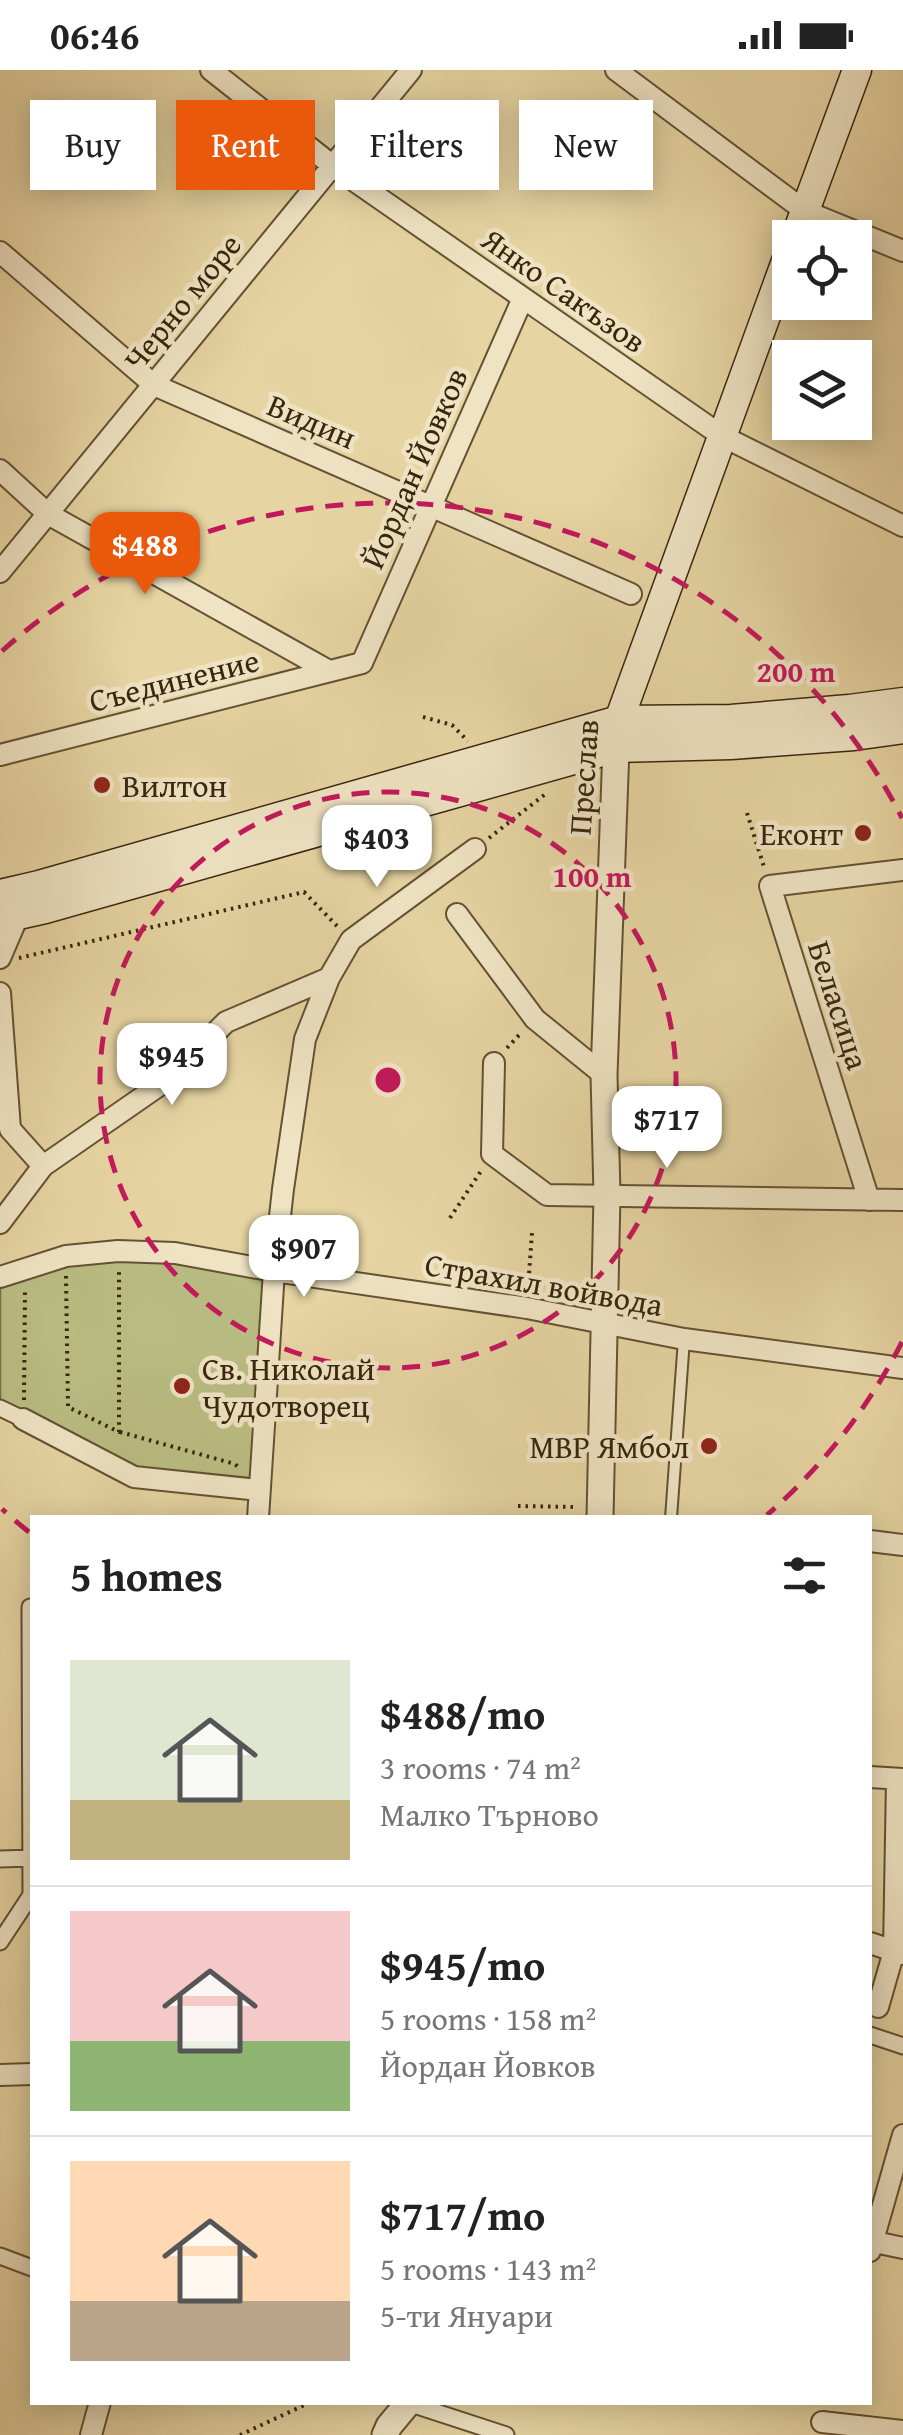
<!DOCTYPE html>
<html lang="en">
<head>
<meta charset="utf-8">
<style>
	:root { --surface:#fff; --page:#f2f2f2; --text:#222; --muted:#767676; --line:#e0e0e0; --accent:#ea580c }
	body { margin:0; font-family:"Gentium Book Plus",serif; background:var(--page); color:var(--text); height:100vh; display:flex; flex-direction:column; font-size:38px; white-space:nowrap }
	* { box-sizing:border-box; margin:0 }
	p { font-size:32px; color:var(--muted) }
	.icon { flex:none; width:55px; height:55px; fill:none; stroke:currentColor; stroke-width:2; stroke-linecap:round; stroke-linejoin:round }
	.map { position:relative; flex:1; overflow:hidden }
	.side { position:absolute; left:30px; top:1445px; width:842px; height:890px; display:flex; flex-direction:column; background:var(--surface); border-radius:0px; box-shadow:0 5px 25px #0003 }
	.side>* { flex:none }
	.banner { position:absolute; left:30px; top:30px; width:845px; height:90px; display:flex; gap:20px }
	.fabs { position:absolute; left:772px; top:150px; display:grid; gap:20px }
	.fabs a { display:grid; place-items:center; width:100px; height:100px; border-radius:0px; background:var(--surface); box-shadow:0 5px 25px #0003; font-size:50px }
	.price { position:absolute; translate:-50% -85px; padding:0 22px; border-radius:20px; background:#fff; color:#222; font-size:32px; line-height:65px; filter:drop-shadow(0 2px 5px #0008) }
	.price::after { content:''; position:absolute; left:50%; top:60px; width:30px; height:22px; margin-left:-15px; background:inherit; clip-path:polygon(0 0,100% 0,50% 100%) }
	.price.selected { background:var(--accent); color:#fff }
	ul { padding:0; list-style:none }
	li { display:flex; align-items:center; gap:30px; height:250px; padding:0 40px }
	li+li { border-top:2px solid var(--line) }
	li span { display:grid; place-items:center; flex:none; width:280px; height:200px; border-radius:0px; color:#555 }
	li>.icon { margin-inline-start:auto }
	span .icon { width:120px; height:120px; fill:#fffc; stroke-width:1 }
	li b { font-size:42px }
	h2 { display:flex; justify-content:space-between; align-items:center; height:120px; padding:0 40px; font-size:42px }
	.pill { padding:0 35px; border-radius:0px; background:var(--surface); box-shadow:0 5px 25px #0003; font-size:35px; line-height:90px }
	.pill.selected { background:var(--accent); color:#fff }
	.status { display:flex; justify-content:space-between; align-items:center; height:70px; padding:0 50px; background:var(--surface); direction:ltr }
	.status svg { height:28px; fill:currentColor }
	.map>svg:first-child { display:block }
	.green { fill:#b9bc82; stroke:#797148; stroke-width:2.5 }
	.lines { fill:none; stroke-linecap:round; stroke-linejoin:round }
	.service-casing { stroke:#645232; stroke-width:14 }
	.pedestrian-casing { stroke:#645232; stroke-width:19 }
	.minor-casing { stroke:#645232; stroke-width:24 }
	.tertiary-casing { stroke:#645232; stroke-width:29 }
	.secondary-casing { stroke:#39260d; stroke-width:31 }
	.path { stroke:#39260d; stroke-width:4; stroke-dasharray:2.5 5; stroke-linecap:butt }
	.service { stroke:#efe3c3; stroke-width:10 }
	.pedestrian { stroke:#efe3c3; stroke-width:15 }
	.minor { stroke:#efe3c3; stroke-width:20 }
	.tertiary { stroke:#efe3c3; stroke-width:25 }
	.secondary { stroke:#efe3c3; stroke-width:28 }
	.ring { fill:none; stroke:#c2185b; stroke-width:5; stroke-dasharray:18 12 }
	.poi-dot { fill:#8f2418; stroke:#efe3c3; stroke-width:4 }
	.labels { text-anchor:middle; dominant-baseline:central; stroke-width:9; stroke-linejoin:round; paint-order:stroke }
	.street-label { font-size:32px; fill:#39260d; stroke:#efe3c3 }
	.poi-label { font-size:32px; fill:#39260d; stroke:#efe3c3; text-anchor:start }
	.centre { fill:#c2185b; stroke:#efe3c3; stroke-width:5 }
	.ring-label { font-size:30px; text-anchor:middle; font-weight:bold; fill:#c2185b; stroke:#efe3c3; stroke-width:9; stroke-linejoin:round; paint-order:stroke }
</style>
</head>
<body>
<div class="status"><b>06:46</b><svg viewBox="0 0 49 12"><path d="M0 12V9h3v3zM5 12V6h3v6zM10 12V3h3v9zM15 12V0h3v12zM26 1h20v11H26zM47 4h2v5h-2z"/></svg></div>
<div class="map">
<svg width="903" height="2365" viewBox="0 0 903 2365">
	<rect width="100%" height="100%" fill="#e6d4a2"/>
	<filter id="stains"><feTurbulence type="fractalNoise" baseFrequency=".002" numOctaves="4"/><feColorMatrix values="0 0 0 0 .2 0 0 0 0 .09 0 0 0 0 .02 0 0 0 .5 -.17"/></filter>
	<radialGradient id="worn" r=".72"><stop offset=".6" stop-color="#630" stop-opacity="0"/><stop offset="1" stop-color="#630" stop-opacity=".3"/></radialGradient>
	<path class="green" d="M119,1181l155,20 -15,219 -125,-13 -134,-69v-131z"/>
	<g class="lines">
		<defs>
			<path id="service" d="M671,1448l13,-179"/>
			<path id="pedestrian" d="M0,1338l23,11
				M0,1789l32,-1
				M0,1872l31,-47 -1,-288
				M870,1965l33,11
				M0,2186l32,12
				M405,2332l101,33"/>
			<path id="minor" d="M211,0l122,96 389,270 181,90
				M616,0l189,141 98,40
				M0,182l154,133 477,209
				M0,400l48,44 281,157
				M0,502l411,-502
				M0,685l362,-92 161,-365
				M457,844l78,105 69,56
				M0,888l18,-42
				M0,923l10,136 33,37
				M494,993l-2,91 55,41 356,5
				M869,1130l-99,-314 133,-16
				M0,1153l43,-57 127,-88 56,-56 103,-44
				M0,1207l66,-21 52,-5 57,2 99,18 253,37 157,31 219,29
				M23,1349l111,58 125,13
				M258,1448l16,-247 9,-82 22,-150 24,-61 22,-38 124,-91
				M870,1471l33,4
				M870,1707l33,2
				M870,1873l33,11
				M878,1937l16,-56 3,-172
				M0,2005l32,-1
				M870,2171l33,7
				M870,2181l33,-116
				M822,2352l81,9
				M91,2365l9,-33"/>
			<path id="tertiary" d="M600,1448l7,-323 -3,-120 12,-327
				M385,2365l4,-9 20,-24"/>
			<path id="secondary" d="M795,168l62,-168
				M617,667l2,-17 171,-470
				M0,824l39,-9 580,-165 112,-1 118,-10 54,-7
				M0,849l45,-10 571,-161 115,-3 123,-9 49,-7"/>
		</defs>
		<use href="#service" class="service-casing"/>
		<use href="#pedestrian" class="pedestrian-casing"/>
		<use href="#minor" class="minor-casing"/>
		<use href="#tertiary" class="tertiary-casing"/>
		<use href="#secondary" class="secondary-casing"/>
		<path class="path" d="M423,647l29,8 16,16
			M747,743l17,54
			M489,768l59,-46
			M19,888l285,-66 33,34
			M507,978l14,-15
			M450,1148l33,-50
			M66,1206l2,131 51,25v-162
			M528,1218l4,-55
			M24,1330l1,-111
			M120,1362l115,32 4,4
			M518,1436l60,1
			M240,2365l71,-33"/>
		<use href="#service" class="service"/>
		<use href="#pedestrian" class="pedestrian"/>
		<use href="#minor" class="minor"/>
		<use href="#tertiary" class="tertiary"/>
		<use href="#secondary" class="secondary"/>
	</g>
	<g class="ring">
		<circle cx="388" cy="1010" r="288"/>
		<path d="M902 1272A577 577 0 0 1 767 1445M29 1462A577 577 0 0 1 2 1439M2 581A577 577 0 0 1 902 748"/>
	</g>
	<g class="poi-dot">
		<circle cx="102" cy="715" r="10"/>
		<circle cx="863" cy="763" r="10"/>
		<circle cx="182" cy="1316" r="10"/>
		<circle cx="709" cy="1376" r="10"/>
	</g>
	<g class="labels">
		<g class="street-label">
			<text transform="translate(564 220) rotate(35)">Янко Сакъзов</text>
			<text transform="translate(182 232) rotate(-51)">Черно море</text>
			<text transform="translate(312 351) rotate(23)">Видин</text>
			<text transform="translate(414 398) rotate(-66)">Йордан Йовков</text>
			<text transform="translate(174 610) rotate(-14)">Съединение</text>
			<text transform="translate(583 707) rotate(-86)">Преслав</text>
			<text transform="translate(839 935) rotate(72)">Беласица</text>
			<text transform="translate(544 1214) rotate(10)">Страхил войвода</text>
		</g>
		<g class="poi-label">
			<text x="122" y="715">Вилтон</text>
			<text x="843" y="763" text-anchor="end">Еконт</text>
			<text x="202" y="1298">Св. Николай<tspan x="202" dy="37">Чудотворец</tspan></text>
			<text x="689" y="1376" text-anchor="end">МВР Ямбол</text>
		</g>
	</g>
	<circle cx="388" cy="1010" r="15" class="centre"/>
	<g class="ring-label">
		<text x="796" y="612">200 m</text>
		<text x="592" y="817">100 m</text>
	</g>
	<rect width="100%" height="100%" filter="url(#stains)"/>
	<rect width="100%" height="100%" fill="url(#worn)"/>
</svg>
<div class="fabs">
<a><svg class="icon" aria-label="locate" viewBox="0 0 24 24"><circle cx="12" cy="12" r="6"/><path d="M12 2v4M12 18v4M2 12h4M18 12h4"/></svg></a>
<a><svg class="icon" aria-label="layers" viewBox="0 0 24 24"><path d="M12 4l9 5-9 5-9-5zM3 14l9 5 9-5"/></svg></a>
</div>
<b class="price selected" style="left:145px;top:527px">$488</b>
<b class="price" style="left:377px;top:820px">$403</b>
<b class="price" style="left:172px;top:1038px">$945</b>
<b class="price" style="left:667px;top:1101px">$717</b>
<b class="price" style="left:304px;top:1230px">$907</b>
<div class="banner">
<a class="pill">Buy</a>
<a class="pill selected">Rent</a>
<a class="pill">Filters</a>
<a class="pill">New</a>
</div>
<section class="side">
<h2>5 homes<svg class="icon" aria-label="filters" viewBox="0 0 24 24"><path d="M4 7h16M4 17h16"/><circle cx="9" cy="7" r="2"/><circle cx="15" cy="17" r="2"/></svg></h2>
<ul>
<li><span style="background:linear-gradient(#dfe7d0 70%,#c2b280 0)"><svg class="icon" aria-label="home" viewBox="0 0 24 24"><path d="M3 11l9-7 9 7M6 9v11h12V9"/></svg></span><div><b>$488/mo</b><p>3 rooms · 74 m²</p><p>Малко Търново</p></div></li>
<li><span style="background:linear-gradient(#f6c9c9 65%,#8fb573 0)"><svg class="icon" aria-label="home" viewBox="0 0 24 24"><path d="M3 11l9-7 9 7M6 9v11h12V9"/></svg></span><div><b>$945/mo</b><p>5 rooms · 158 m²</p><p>Йордан Йовков</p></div></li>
<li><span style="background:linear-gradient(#ffd9b3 70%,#b9a48a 0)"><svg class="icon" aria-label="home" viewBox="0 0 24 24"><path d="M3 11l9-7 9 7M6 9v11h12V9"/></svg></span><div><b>$717/mo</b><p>5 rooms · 143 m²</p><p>5-ти Януари</p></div></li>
</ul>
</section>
</div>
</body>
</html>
